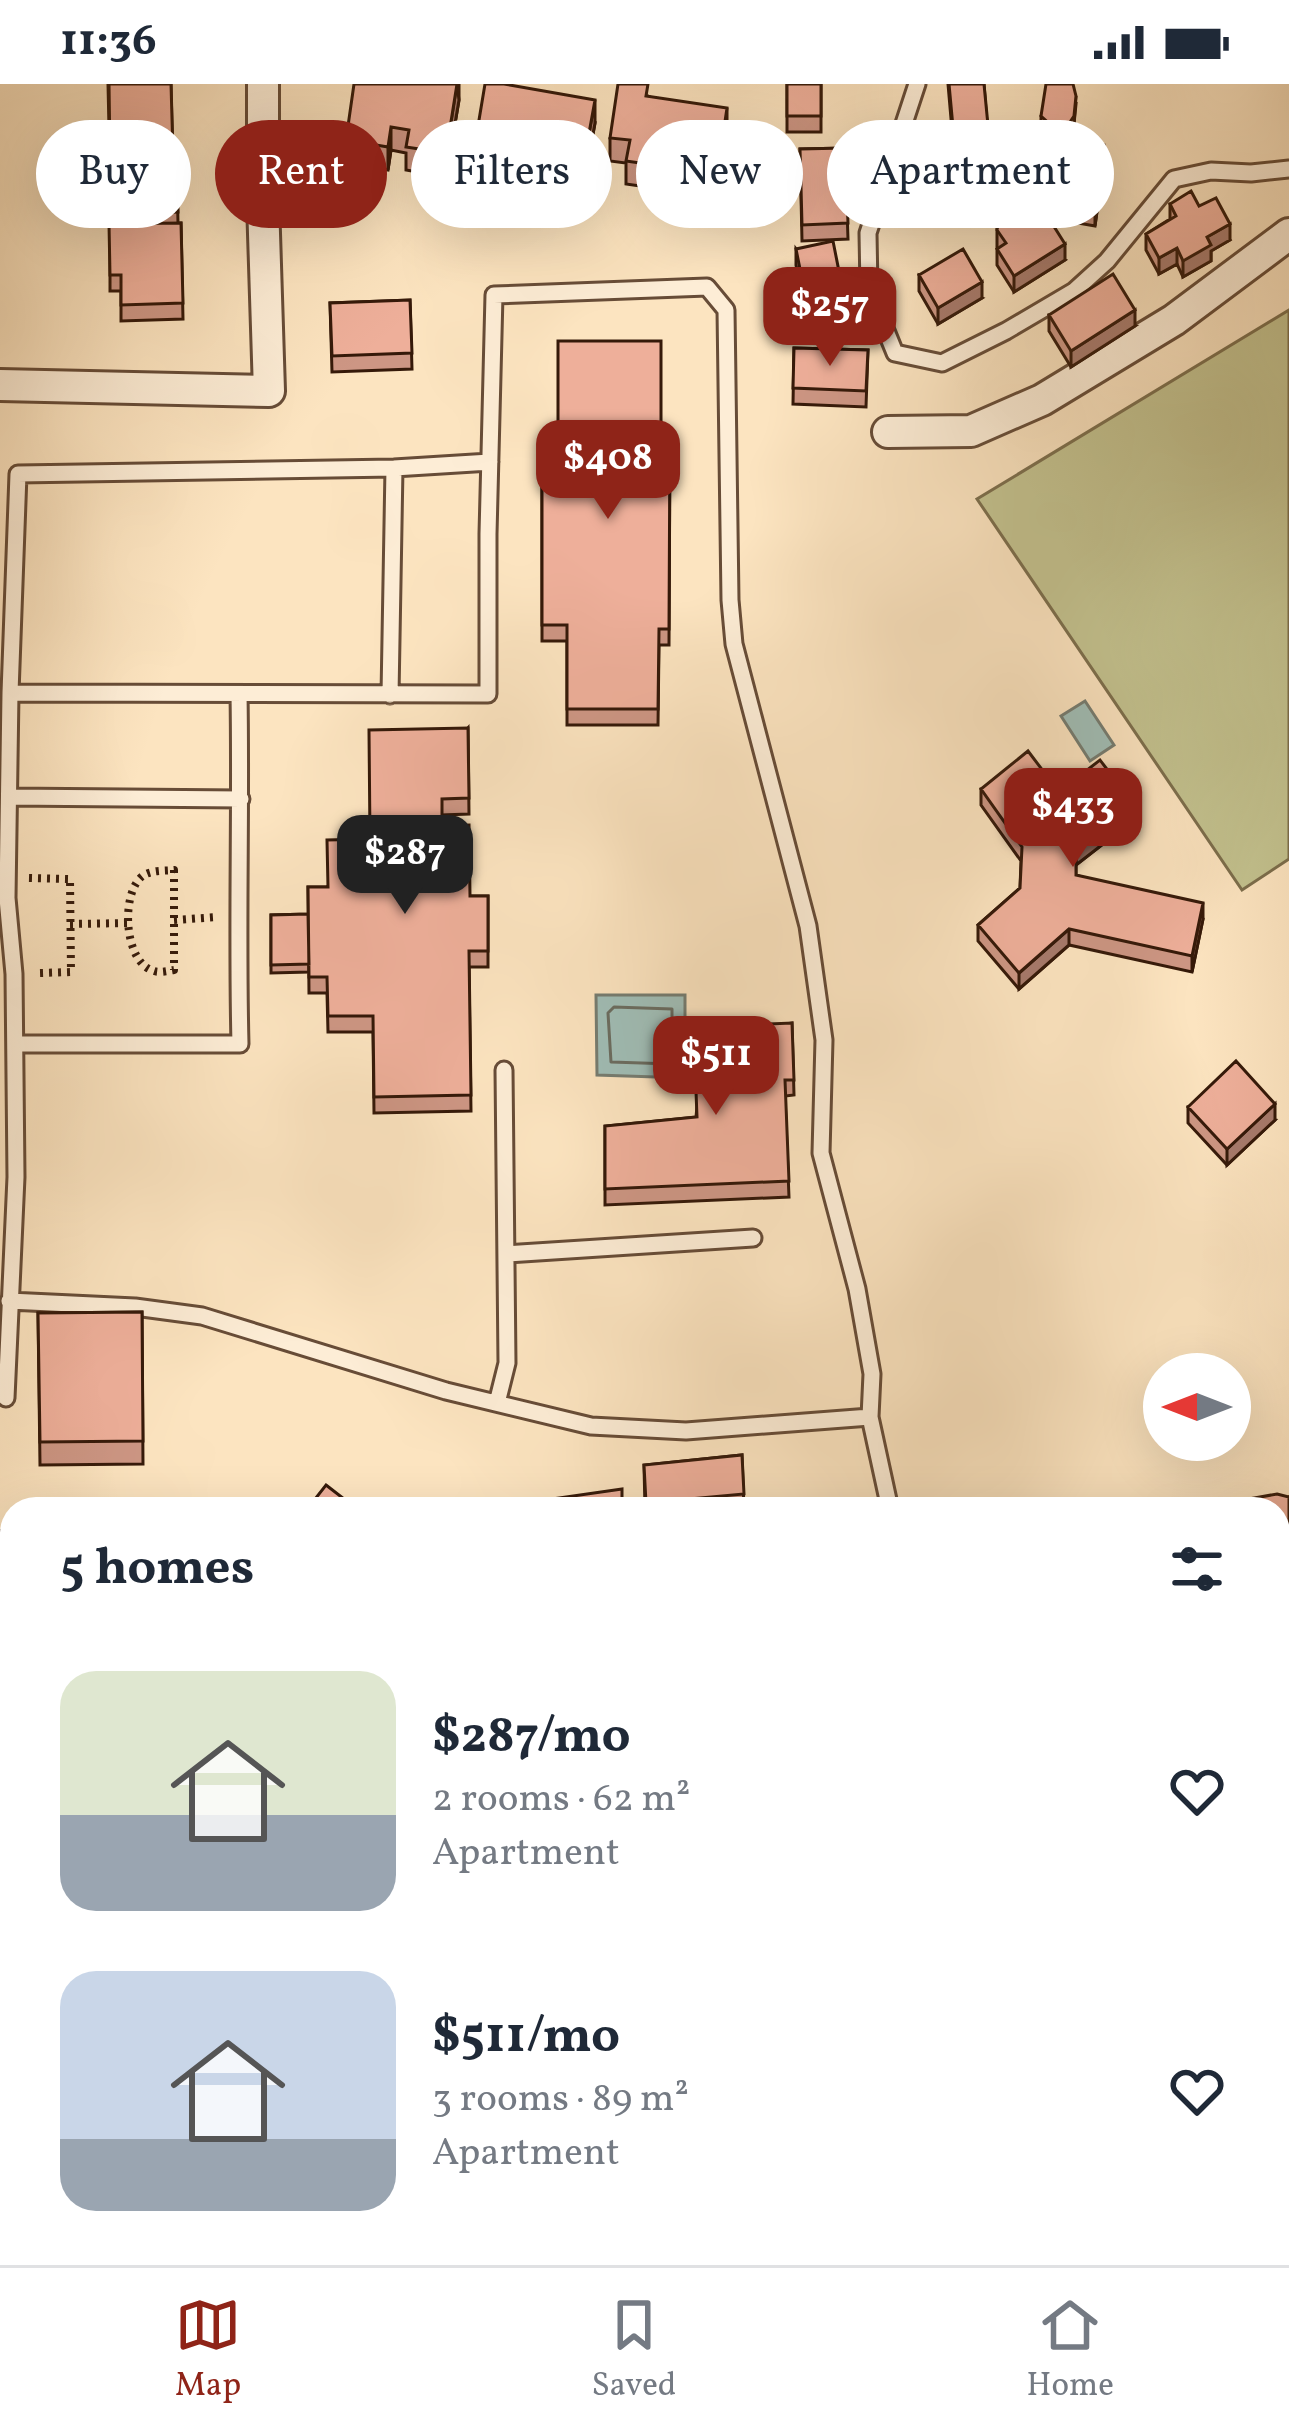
<!DOCTYPE html>
<html lang="en">
<head>
<meta charset="utf-8">
<style>
	:root { --surface:#fff; --page:#f2f2f3; --text:#1f2937; --muted:#747a83; --line:#e0e1e3; --accent:#8f2418 }
	body { margin:0; font-family:Vollkorn,serif; background:var(--page); color:var(--text); height:100vh; display:flex; flex-direction:column; font-size:45px; white-space:nowrap }
	* { box-sizing:border-box; margin:0 }
	p { font-size:39px; color:var(--muted) }
	.icon { flex:none; width:66px; height:66px; fill:none; stroke:currentColor; stroke-width:2; stroke-linecap:round; stroke-linejoin:round }
	.map { position:relative; flex:1; overflow:hidden }
	.details { position:absolute; left:0px; top:1413px; width:1290px; height:768px; display:flex; flex-direction:column; background:var(--surface); border-radius:36px 36px 0 0; box-shadow:0 12px 48px #0002 }
	.details>* { flex:none }
	.guide { position:absolute; left:36px; top:36px; width:1218px; height:108px; display:flex; gap:24px }
	.needle { width:78px; rotate:270deg }
	.fabs { position:absolute; left:1143px; top:1269px; display:grid; gap:24px }
	.fabs a { display:grid; place-items:center; width:108px; height:108px; border-radius:50%; background:var(--surface); box-shadow:0 12px 48px #0002; font-size:60px }
	.price { position:absolute; translate:-50% -102px; padding:0 27px; border-radius:24px; background:var(--accent); color:#fff; font-size:39px; line-height:78px; filter:drop-shadow(0 3px 6px #0008) }
	.price::after { content:''; position:absolute; left:50%; top:72px; width:36px; height:27px; margin-left:-18px; background:inherit; clip-path:polygon(0 0,100% 0,50% 100%) }
	.price.active { background:#222; color:#fff }
	ul { padding:0; list-style:none }
	li { display:flex; align-items:center; gap:36px; height:300px; padding:0 60px }
	li span { display:grid; place-items:center; flex:none; width:336px; height:240px; border-radius:36px; color:#555 }
	li>.icon { margin-inline-start:auto }
	span .icon { width:144px; height:144px; fill:#fffc; stroke-width:1 }
	li b { font-size:51px }
	h2 { display:flex; justify-content:space-between; align-items:center; height:144px; padding:0 60px; font-size:51px }
	.pill { padding:0 42px; border-radius:54px; background:var(--surface); box-shadow:0 12px 48px #0002; font-size:42px; line-height:108px }
	.pill.active { background:var(--accent); color:#fff }
	.status { display:flex; justify-content:space-between; align-items:center; height:84px; padding:0 60px; background:var(--surface); direction:ltr }
	.status svg { height:33px; fill:currentColor }
	.tabs { display:flex; justify-content:space-around; align-items:center; height:168px; border-top:3px solid var(--line); background:var(--surface); font-size:33px; color:var(--muted) }
	.tabs a { display:grid; justify-items:center; gap:6px }
	.tabs .active { color:var(--accent) }
	.map>svg:first-child { display:block }
	.green { fill:#c3c28f; stroke:#7c6e4c; stroke-width:3 }
	.water { fill:#a0beb7; stroke:#757c71; stroke-width:3 }
	.lines { fill:none; stroke-linecap:round; stroke-linejoin:round }
	.shore { stroke:#6a6c60; stroke-width:3 }
	.service-casing { stroke:#674c37; stroke-width:21 }
	.minor-casing { stroke:#674c37; stroke-width:36 }
	.path { stroke:#351909; stroke-width:8; stroke-dasharray:3 6; stroke-linecap:butt }
	.service { stroke:#fdedd6; stroke-width:15 }
	.minor { stroke:#fdedd6; stroke-width:30 }
	.wall { fill:#cd9684; stroke:#351909; stroke-width:3 }
	.shaded-wall { fill:#a77a6c; stroke:#351909; stroke-width:3 }
	.building { fill:#eeaf9a; stroke:#351909; stroke-width:3 }
</style>
</head>
<body>
<div class="status"><b>11:36</b><svg viewBox="0 0 49 12"><path d="M0 12V9h3v3zM5 12V6h3v6zM10 12V3h3v9zM15 12V0h3v12zM26 1h20v11H26zM47 4h2v5h-2z"/></svg></div>
<div class="map">
<svg width="1289" height="2181" viewBox="0 0 1289 2181">
	<rect width="100%" height="100%" fill="#fce4c0"/>
	<filter id="stains"><feTurbulence type="fractalNoise" baseFrequency=".00167" numOctaves="4"/><feColorMatrix values="0 0 0 0 .2 0 0 0 0 .09 0 0 0 0 .02 0 0 0 .5 -.17"/></filter>
	<radialGradient id="worn" r=".72"><stop offset=".6" stop-color="#630" stop-opacity="0"/><stop offset="1" stop-color="#630" stop-opacity=".3"/></radialGradient>
	<path class="green" d="M1289,226v549l-47,31 -265,-391z"/>
	<path class="water" d="M1085,617l29,44 -24,16 -29,-45z
		M596,911h89v83l-88,-3z"/>
	<g class="lines">
		<path class="shore" d="M614,923l58,2v55l-61,-2 -3,-49z"/>
		<defs>
			<path id="service" d="M917,0l-49,149 1,56 26,64 47,10 64,-32 68,-40 33,-30 67,-82 37,-8 40,2 38,-4
				M10,609l8,-219 376,-6 96,-6
				M390,611l4,-227
				M9,713l232,2
				M15,960h225c-3,-116 1,-233 -1,-350
				M506,1170l247,-16
				M9,1217l126,6 67,9 244,75 145,35 95,5 184,-14
				M6,1314l10,-221 -2,-203 -7,-76 3,-205 478,1v-160l6,-239 213,-8 19,23 4,290 4,44 74,282 16,114 -3,113 36,136 15,85 -2,43 20,92
				M497,1319l10,-40 -3,-293
				M0,1969l12,-3"/>
			<path id="minor" d="M0,301l269,6 -6,-189v-118
				M888,348l83,-1 71,-31 132,-80 115,-86
				M0,1463h12
				M0,2168l11,13
				M561,2169l10,12"/>
		</defs>
		<use href="#service" class="service-casing"/>
		<use href="#minor" class="minor-casing"/>
		<path class="path" d="M174,786v100c-7,1 -14,3 -20,1 -31,-8 -34,-81 -10,-96 9,-5 20,-4 30,-5z
			M29,794l41,1 1,93 -31,1
			M174,836l44,-3
			M70,840l60,-1"/>
		<use href="#service" class="service"/>
		<use href="#minor" class="minor"/>
	</g>
	<path class="wall" d="M108,0h63l2,85 -63,2z
		M459,0v16l-13,77 -40,-7v-17l-15,-3 -3,20 -42,-7v-23z
		M787,0h34v48h-34z
		M948,0h36l6,78 -35,3z
		M648,12l79,35 -10,67 -37,-5v-20l-17,-3 -2,19 -35,-5v-21l-16,-2v-23z
		M1076,20l-2,20 -8,12 -14,-2 -11,-10v-8z
		M595,39l-13,72 -42,-6 1,-25 -16,-3 -4,28 -33,-6 1,-26 -12,-2v-23z
		M845,64l3,91 -46,2 -2,-92z
		M1075,70l29,7 -9,65 -23,-4 -1,-13 -13,-4 -7,-12v-16z
		M177,92l1,47h3l2,96 -62,2v-30h-11v-114z
		M1170,120l29,2 31,34 -19,11v10l-28,16 -6,-13 -18,10 -13,-24v-16l24,-15z
		M997,146l68,30 -51,32 -17,-27z
		M796,165l52,68v16l-37,7 -15,-75z
		M919,191l63,23 -44,26 -19,-33z
		M410,216l2,69 -80,3 -2,-69z
		M1049,231l86,11 -64,41 -22,-36z
		M794,264l74,2 -2,57 -73,-3z
		M661,344h9l-1,217h-10l-1,80h-91v-84h-25v-201h16z
		M468,644l1,86 -27,1v11l28,70h18v71h-19l2,144 -97,2 -1,-81h-45l-1,-39h-18l-1,-106h19z
		M981,705l78,3 75,28 -58,45v10l127,44 -11,53 -123,-27 -50,44 -41,-48v-16l42,-37 1,-27 -40,-56z
		M308,830l1,58 -38,1v-58z
		M792,939l2,72 -9,1 4,101 -184,8v-79l91,-9 8,-79z
		M1188,1023l87,13 -48,45 -39,-42z
		M142,1228l1,152 -103,1 -2,-152z
		M742,1371l2,54h-99l-1,-44z
		M1289,1413v76l-11,-3v-61z
		M1289,1525v79h-11v-77l3,1z
		M12,1629v184l-12,1v-184z
		M12,1849v80l-12,2v-81z
		M621,2169h41l1,10 -2,2h-35l-5,-8z
		M941,2169h195l-15,12h-170z"/>
	<path class="shaded-wall" d="M457,0l2,16 -13,77v-24z
		M1076,12l-2,28 -8,12v-8z
		M595,16v23l-13,72v-23z
		M727,24v23l-10,67v-23z
		M391,43v23l-3,20v-23z
		M525,54v23l-4,28v-24z
		M1104,61v16l-9,65v-16z
		M663,63v23l-2,19v-23z
		M1230,140v16l-19,11v10l-28,16v-16l24,-24z
		M1065,160v16l-51,32v-16z
		M1177,164v16l-18,10v-16z
		M982,198v16l-44,26v-16z
		M1135,226v16l-64,41v-16z
		M1134,721v15l-58,45v-16z
		M1203,819v16l-11,53v-16z
		M1069,845v16l-50,44v-16z
		M1275,1020v16l-48,45v-16z
		M1100,2169h36l-15,12h-36z
		M663,2171v8l-13,2z"/>
	<path class="building" d="M109,0h62l2,69 -63,2z
		M354,0h103l-11,69 -40,-6 3,-17 -18,-3 -3,20 -42,-7z
		M485,0h19l91,16 -13,72 -42,-7 5,-23 -20,-4 -4,27 -33,-5 4,-25 -15,-3z
		M618,0h30l-2,12 81,12 -10,67 -37,-6 3,-19 -20,-3 -2,19 -35,-5 4,-21 -20,-2z
		M787,0h34v32h-34z
		M949,0h35l6,62 -35,3z
		M1046,0h27l3,12 -2,20 -8,12 -14,-2 -11,-10z
		M1082,57l22,4 -9,65 -23,-4 -1,-13 -13,-4 -7,-12 2,-15 8,-8h14z
		M845,64l3,75 -46,2 -2,-76z
		M177,92l1,36 -67,2 -1,-37z
		M1191,107l8,15 17,-8 14,26 -23,13 4,8 -28,16 -6,-13 -18,10 -13,-24 30,-18 -6,-12z
		M1022,119l19,3 24,38 -51,32 -17,-27 9,-6 -9,-13 3,-15z
		M181,139l2,80 -62,2v-30h-11l-1,-51z
		M833,157l15,76 -37,7 -15,-75z
		M963,165l19,33 -44,26 -19,-33z
		M1113,190l22,36 -64,41 -22,-36z
		M410,216l2,53 -80,3 -2,-53z
		M558,257h103v87h9l-1,201h-10l-1,80h-91v-84h-25v-185h16z
		M794,264l74,2 -2,41 -73,-3z
		M468,644l1,70 -27,1v27l27,-1 1,71h18v55h-19l2,144 -97,2 -1,-81h-45l-1,-39h-18l-1,-90h20l-1,-47 43,-1 -1,-109z
		M1028,667l31,41 41,-32 34,45 -58,44v26l127,28 -11,53 -123,-27 -50,44 -41,-48 42,-37 2,-41 -41,-58z
		M308,830l1,50 -38,1v-50z
		M792,939l2,57h-9l4,101 -184,8v-63l92,-9 -3,-78 10,-1v-11z
		M1236,977l39,43 -48,45 -39,-42z
		M142,1228l1,129 -103,1 -2,-129z
		M742,1371l2,39 -98,9 -2,-38z
		M326,1401l22,17 -5,7 -35,-1z
		M622,1405v20h-112v-4z
		M1277,1410l12,3v46l-11,-2v-32h-48l19,-10z
		M1289,1525v50h-11v-48l3,1z
		M12,1629v176l-12,1v-176z
		M12,1849v72l-12,2v-54h2l-2,-19z
		M341,2169l5,12h-34z
		M485,2169h37l8,12h-55l-2,-4z
		M623,2169h39l1,2 -13,10h-17z
		M965,2169h135l-15,12h-110z"/>
	<rect width="100%" height="100%" filter="url(#stains)"/>
	<rect width="100%" height="100%" fill="url(#worn)"/>
</svg>
<div class="fabs">
<a><svg class="needle" viewBox="-14 -14 28 28"><path d="M0-13l5 13h-10z" fill="#e53935"/><path d="M0 13l5-13h-10z" fill="#747a83"/></svg></a>
</div>
<b class="price" style="left:830px;top:285px">$257</b>
<b class="price" style="left:608px;top:438px">$408</b>
<b class="price" style="left:1073px;top:786px">$433</b>
<b class="price active" style="left:405px;top:833px">$287</b>
<b class="price" style="left:716px;top:1034px">$511</b>
<div class="guide">
<a class="pill">Buy</a>
<a class="pill active">Rent</a>
<a class="pill">Filters</a>
<a class="pill">New</a>
<a class="pill">Apartment</a>
</div>
<section class="details">
<h2>5 homes<svg class="icon" aria-label="filters" viewBox="0 0 24 24"><path d="M4 7h16M4 17h16"/><circle cx="9" cy="7" r="2"/><circle cx="15" cy="17" r="2"/></svg></h2>
<ul>
<li><span style="background:linear-gradient(#dfe7d0 60%,#9aa5b1 0)"><svg class="icon" aria-label="home" viewBox="0 0 24 24"><path d="M3 11l9-7 9 7M6 9v11h12V9"/></svg></span><div><b>$287/mo</b><p>2 rooms · 62 m²</p><p>Apartment</p></div><svg class="icon" aria-label="heart" viewBox="0 0 24 24"><path d="M12 20l-8-8c-3-5 5-10 8-4 3-6 11-1 8 4z"/></svg></li>
<li><span style="background:linear-gradient(#c9d6e8 70%,#9aa5b1 0)"><svg class="icon" aria-label="home" viewBox="0 0 24 24"><path d="M3 11l9-7 9 7M6 9v11h12V9"/></svg></span><div><b>$511/mo</b><p>3 rooms · 89 m²</p><p>Apartment</p></div><svg class="icon" aria-label="heart" viewBox="0 0 24 24"><path d="M12 20l-8-8c-3-5 5-10 8-4 3-6 11-1 8 4z"/></svg></li>
</ul>
</section>
</div>
<nav class="tabs">
<a class="active"><svg class="icon" aria-label="map" viewBox="0 0 24 24"><path d="M3 6l6-2 6 2 6-2v14l-6 2-6-2-6 2zM9 4v14M15 6v14"/></svg>Map</a>
<a><svg class="icon" aria-label="saved" viewBox="0 0 24 24"><path d="M7 4h10v16l-5-4-5 4z"/></svg>Saved</a>
<a><svg class="icon" aria-label="home" viewBox="0 0 24 24"><path d="M3 11l9-7 9 7M6 9v11h12V9"/></svg>Home</a>
</nav>
</body>
</html>
